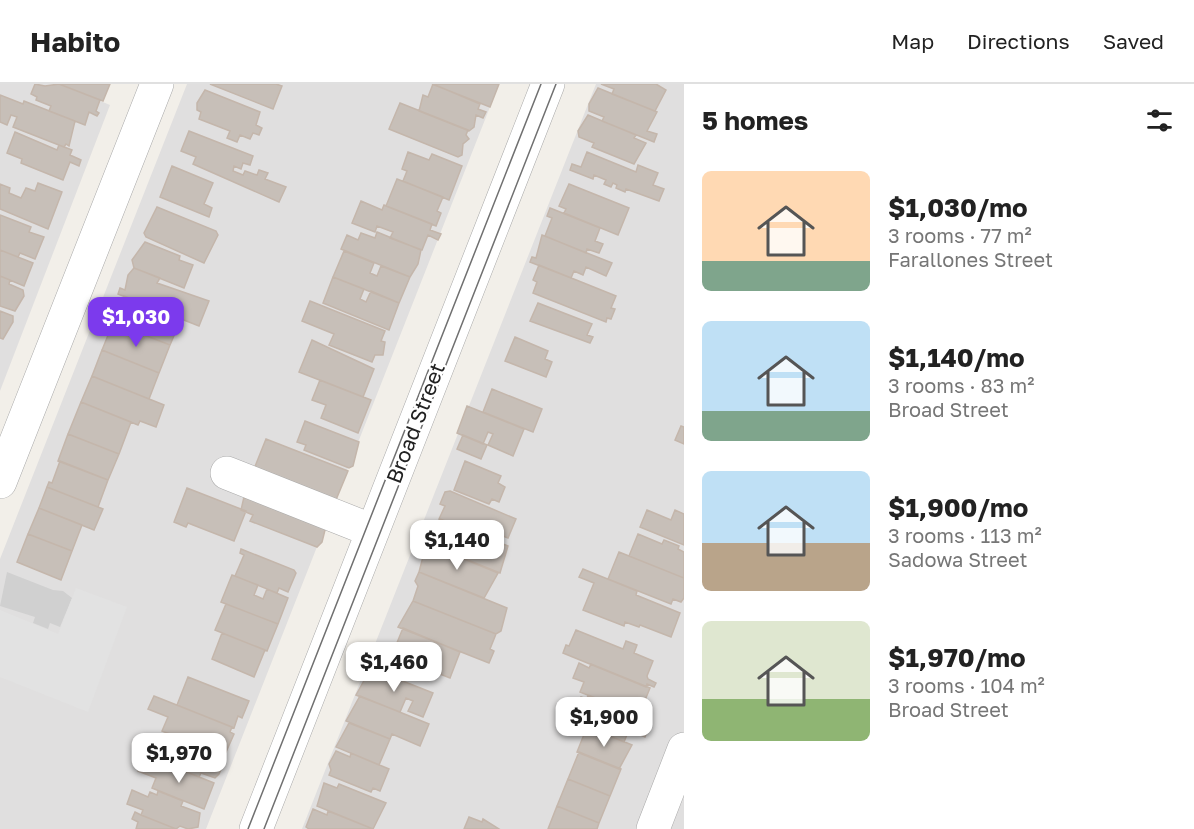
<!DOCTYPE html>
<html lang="en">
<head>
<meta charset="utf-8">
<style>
	:root { --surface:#fff; --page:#f6f6f6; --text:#222; --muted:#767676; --line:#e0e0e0; --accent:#7c3aed }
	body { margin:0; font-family:"Golos Text",sans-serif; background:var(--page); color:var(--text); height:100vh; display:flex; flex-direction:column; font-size:22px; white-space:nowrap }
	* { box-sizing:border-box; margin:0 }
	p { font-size:20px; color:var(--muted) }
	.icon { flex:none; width:33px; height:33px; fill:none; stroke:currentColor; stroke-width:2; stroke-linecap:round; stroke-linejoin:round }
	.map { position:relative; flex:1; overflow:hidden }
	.details { display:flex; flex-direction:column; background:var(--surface); width:510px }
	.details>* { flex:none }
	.price { position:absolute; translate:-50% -51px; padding:0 14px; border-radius:12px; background:#fff; color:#222; font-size:20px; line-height:39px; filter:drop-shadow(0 2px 3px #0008) }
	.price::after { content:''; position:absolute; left:50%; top:36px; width:18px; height:14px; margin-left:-9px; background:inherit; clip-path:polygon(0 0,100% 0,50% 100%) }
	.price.active { background:var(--accent); color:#fff }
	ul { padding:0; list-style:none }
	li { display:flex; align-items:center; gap:18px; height:150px; padding:0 18px }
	li span { display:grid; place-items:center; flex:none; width:168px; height:120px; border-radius:9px; color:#555 }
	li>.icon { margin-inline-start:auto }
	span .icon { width:72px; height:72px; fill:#fffc; stroke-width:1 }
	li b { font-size:26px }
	h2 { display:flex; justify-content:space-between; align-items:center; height:72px; padding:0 18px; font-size:26px }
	header { display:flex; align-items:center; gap:36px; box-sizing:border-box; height:84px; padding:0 30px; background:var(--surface); border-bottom:2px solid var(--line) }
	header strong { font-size:28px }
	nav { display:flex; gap:33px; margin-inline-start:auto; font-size:21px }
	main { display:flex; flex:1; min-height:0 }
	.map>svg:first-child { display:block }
	.residential { fill:#e0dfdf }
	.religious { fill:#d0d0d0 }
	.parking { fill:#e2e2e2 }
	.building { fill:#c7bfb8; stroke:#c4b6ab; stroke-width:1.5 }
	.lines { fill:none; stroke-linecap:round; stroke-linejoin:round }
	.minor-casing { stroke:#a9a9a9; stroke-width:34 }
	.minor { stroke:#fff; stroke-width:33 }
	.tram { stroke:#707070; stroke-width:1.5 }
	.labels { text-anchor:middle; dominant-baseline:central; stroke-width:5; stroke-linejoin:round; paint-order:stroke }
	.street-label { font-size:21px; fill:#222; stroke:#fff }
</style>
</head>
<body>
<header>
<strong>Habito</strong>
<nav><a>Map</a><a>Directions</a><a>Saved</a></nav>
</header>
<main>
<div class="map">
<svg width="684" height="745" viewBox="0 0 684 745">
	<rect width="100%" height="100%" fill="#f2efe9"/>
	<path class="residential" d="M0,0h59l51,21 -110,286z
		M187,0h312l-293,745h-206v-270z
		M596,0h88v745h-382z"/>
	<path class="religious" d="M7,488l46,18 10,1 9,7 -12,29 -10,-4 -2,6 -15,-6 2,-6 -35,-11z"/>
	<path class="parking" d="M76,504l51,19 -39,105 -88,-35v-67l58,24z"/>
	<path class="building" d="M35,0l10,2 14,-2 41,16 -4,11 3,2 -2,3 -8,-4 -4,13 -36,-14 2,-5 -15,-6 1,-3 -6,-3z
		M59,0h51l-7,17z
		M210,0h66l6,2 -9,23z
		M432,0h67l-9,23z
		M433,0l47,20 -2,5 8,3 -3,6 -7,-3 -2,12 -5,4 -50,-20 4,-16 5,2z
		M601,0h55l10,6 -11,21 -43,-17 2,-5z
		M598,4l59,24 -10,19 10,3 -3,8 -52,-21 2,-4 -15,-6v-7z
		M205,6l55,22 -4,13 6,3 -3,7 -6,-2 -3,6 -10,-4 -3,7 -10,-4 3,-7 -31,-12 2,-7 -4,-2v-7z
		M0,11l23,9 1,-3 51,20 -6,25 -3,-2 -2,3 -51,-20 4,-10 -6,-2 -4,10 -7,-3z
		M400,19l68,27 -2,5 3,4 -6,5 -1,11 -4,2 -69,-28z
		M588,31l48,20 -2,3 12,5 -12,21 -42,-17 2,-4 -15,-6 -1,-6z
		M189,47l64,25 -3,9 -7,-2 -2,6 -7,-3 -1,5 10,4 2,-4 12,4 2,-5 9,3 -3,6 21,8 -7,15 -86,-38 3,-7 -15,-6z
		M15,48l42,18 2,-5 13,5 -2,5 11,5 -2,6 -9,-4 -7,18 -42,-17 1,-4 -15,-6z
		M408,68l21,8 3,-6 30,12 -13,34 -46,-19 4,-10 -5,-2z
		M587,68l49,20 2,-7 20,8 -5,12 11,4 -5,12 -33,-12 -1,3 -9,-4 1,-3 -4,-2 -2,4 -7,-3 2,-4 -12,-5 -1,4 -23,-9 2,-6 9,3z
		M172,82l41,17 -9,21 8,4 -3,9 -49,-20z
		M397,95l46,18 -6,14 4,2 -5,13 -50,-20z
		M38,99l24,9 -14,37 -48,-20v-25l10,4 -1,5 12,5 5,-10 9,3z
		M569,100l60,24 -11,27 -54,-22 2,-4 -7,-3z
		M361,117l21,9 2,-5 48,19 -2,6 11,4 -3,6 -10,-5 -6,15 -32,-12 3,-6 -16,-6 -2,6 -23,-9z
		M157,123l59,24 2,4 -14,28 -58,-26 -2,-4z
		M550,124l50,20 -5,13 8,3 -4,9 -12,-4 -1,4 -41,-17 7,-18 -5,-2z
		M0,131l31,12 -2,5 15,5 -9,22 -15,-6 -2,4 -18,-7z
		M377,148l44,18 -3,14 -8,13 -69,-28 6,-14 11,5 3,-7 14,5z
		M542,151l70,28 -6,13 -20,-9 -3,8 -9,-4 -3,7 -41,-16 2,-5 4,1z
		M145,158l35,14 -1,4 14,5 -9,23 -50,-20 -2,-8z
		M0,166l33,13 -9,23 -24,-10z
		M344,167l30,12 -4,10 7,3 4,-10 29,11 -11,26 -66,-26z
		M539,181l77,31 -5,12 4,1 -4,10 -4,-1 -1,4 -73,-29 4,-11 -4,-2z
		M134,184l26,10 -3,5 52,18 -10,25 -81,-32 2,-6 5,2 3,-15z
		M0,192l10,4 -1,4 14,6 1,6 -9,15 -15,-5z
		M333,193l31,12 -4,10 6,3 5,-11 28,12 -10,27 -66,-27z
		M124,212l57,23 -11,26 -57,-22z
		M310,217l75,30 -4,10 4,1 -2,13h-8l-3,7 -43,-17 5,-11 -32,-13z
		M538,219l54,21 -5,11 6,2 -3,6 -60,-22z
		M0,227l13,5v6l-10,17 -3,-1z
		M113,239l57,22 -11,28 -57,-23z
		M515,253l33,14 -3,8 7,3 -6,15 -41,-16z
		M312,256l62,29 -11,28 -64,-25z
		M102,266l57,23 -10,26 -57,-23z
		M92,292l72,29 -8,22 -16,-6 -2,4 -57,-23z
		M320,296l51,20 -13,33 -37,-15 5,-13 -14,-5z
		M492,305l50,20 -9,23 -50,-20z
		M81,318l50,20 -12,32 -51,-20z
		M467,322l57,23 -11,27 -25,-11 5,-11 -5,-2 -5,12 -26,-11z
		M305,337l54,21 -6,24 -4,2 -45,-18 2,-5 -9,-3z
		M681,342l3,1v17l-9,-4z
		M68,350l51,20 -11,26 -50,-19z
		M463,351l24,10 -6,14 -24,-10z
		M266,355l82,32 -15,36 -83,-28z
		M60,377l48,19 -10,27 -51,-20 2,-5 3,1z
		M465,377l36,15 -3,7 7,4 -6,15 -7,-3 -3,5 -35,-14z
		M47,403l56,22 -9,21 -55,-22z
		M187,404l59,23 -12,30 -46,-18 -2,4 -12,-5z
		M450,407l66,28 -8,19 -13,-5 -3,7 -53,-21 6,-13 -5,-2 5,-12z
		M244,413l82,29 -4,16 -5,5 -67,-26 3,-6 -12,-5z
		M39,424l43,17 -10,26 -44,-17z
		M647,426l24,10 4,-10 9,4v31l-44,-18z
		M440,435l27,10 -4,10 6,2 4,-9 35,14 -8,27 -70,-28z
		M28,450l44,17 -11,29 -44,-18z
		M638,450l24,10 2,-4 15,6 -1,3 6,3v26l-55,-22z
		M430,461l68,28 -14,25 -65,-26 6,-23z
		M241,465l53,21 2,3 -8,19 -9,-4 -2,5 -42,-17 9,-21 -4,-2z
		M619,468l65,26v20l-3,4 -8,-3 -2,5 -63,-25z
		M583,485l54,22 -1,4 44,18 -9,24 -31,-12 -1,2 -14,-5 -1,4 -41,-16 11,-27 -15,-6z
		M419,488l88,36 -6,23 -5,3 -83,-33 5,-15 -3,-5z
		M232,491l26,10 -4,10 9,4 4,-10 21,9 -10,26 -57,-22z
		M413,517l83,33 -6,15 4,2 -5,12 -91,-36z
		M226,520l52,20 -11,27 -52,-21z
		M403,544l57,24 -10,26 -58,-23z
		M576,546l47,19 3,-8 11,4 -3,8 19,8 -6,15 1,3 8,4 -2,4 -7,-3 -1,3 -83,-34 3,-8 3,1z
		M222,549l43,17 -11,27 -42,-18z
		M579,579l10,5 2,-4 59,24 -11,27 -59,-23 4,-10 -11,-4z
		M371,584l19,8 2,-5 5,2 -2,5 38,15 -10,24 -15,-6 5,-10 -7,-3 -6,14 -44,-17z
		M188,593l61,24 -7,17 -4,-2 -4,12 -57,-23z
		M588,611l10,4 -1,4 5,2 2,-4 31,13 -3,8 16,7 -3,8 -16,-7 -5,12 -52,-22 9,-23 6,2z
		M154,612l78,31 -2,5 4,2 -8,18 -14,-5 -2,3 -48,-19 6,-14 -20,-8z
		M360,612l69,28 -9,22 -28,-12 -2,5 -44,-18z
		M349,639l41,16 -11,26 -43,-18z
		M587,643l45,18 -13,24 -42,-17z
		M173,652l47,19 2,12 -3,7 -4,4 -14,-5 -2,4 -37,-15z
		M336,667l14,6 1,-4 38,16 -9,22 -7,-3 -2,4 -42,-17 2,-5 -2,-6z
		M579,668l42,17 -11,27 -42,-17z
		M142,677l18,7 2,-6 52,21 -10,26 -52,-21 4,-10 -18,-7z
		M568,695l42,17 -11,27 -42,-17z
		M324,699l13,5 2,-4 47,19 -13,26 -56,-23z
		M132,706l16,7 2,-5 7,3 1,-4 25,10 -2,5 19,7 -2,14 -10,2 -8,-3 -4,3 -35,-14 2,-5 -16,-6z
		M557,722l42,17 -2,6h-49z
		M313,725l14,6 1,-4 45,18h-64l-3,-2z
		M135,728l6,3 35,14h-40l2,-7 -6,-3z
		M469,733l13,5 1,-3 16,10h-35z"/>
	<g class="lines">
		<defs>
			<path id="minor" d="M227,389l146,58
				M0,398l157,-398
				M256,745l292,-745
				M653,745l31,-80"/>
		</defs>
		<use href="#minor" class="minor-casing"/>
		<use href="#minor" class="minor"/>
		<path class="tram" d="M248,745l293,-745
			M264,745l292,-745"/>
	</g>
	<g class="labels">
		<g class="street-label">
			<text transform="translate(415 339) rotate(-69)">Broad Street</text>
		</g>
	</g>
</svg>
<b class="price active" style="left:136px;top:264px">$1,030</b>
<b class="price" style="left:457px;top:487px">$1,140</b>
<b class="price" style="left:394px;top:609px">$1,460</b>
<b class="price" style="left:604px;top:664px">$1,900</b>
<b class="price" style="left:179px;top:700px">$1,970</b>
</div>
<section class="details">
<h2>5 homes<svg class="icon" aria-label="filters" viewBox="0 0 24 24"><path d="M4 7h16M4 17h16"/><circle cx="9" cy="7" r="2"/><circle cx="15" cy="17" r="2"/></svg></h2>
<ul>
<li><span style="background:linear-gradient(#ffd9b3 75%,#7fa58c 0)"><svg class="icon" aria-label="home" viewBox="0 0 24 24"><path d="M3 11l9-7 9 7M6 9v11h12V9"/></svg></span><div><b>$1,030/mo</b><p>3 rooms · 77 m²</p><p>Farallones Street</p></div></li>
<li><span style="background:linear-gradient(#bfe0f5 75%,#7fa58c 0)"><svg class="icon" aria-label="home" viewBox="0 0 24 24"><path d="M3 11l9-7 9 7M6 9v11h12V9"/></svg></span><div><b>$1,140/mo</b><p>3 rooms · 83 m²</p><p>Broad Street</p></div></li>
<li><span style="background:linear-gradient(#bfe0f5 60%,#b9a48a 0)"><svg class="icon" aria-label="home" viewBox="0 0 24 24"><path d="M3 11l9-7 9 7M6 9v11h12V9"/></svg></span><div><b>$1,900/mo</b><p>3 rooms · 113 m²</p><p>Sadowa Street</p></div></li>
<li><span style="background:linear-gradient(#dfe7d0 65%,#8fb573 0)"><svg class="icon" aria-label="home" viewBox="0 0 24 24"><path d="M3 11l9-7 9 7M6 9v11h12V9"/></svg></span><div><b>$1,970/mo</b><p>3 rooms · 104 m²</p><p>Broad Street</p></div></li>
</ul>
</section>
</main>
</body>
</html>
